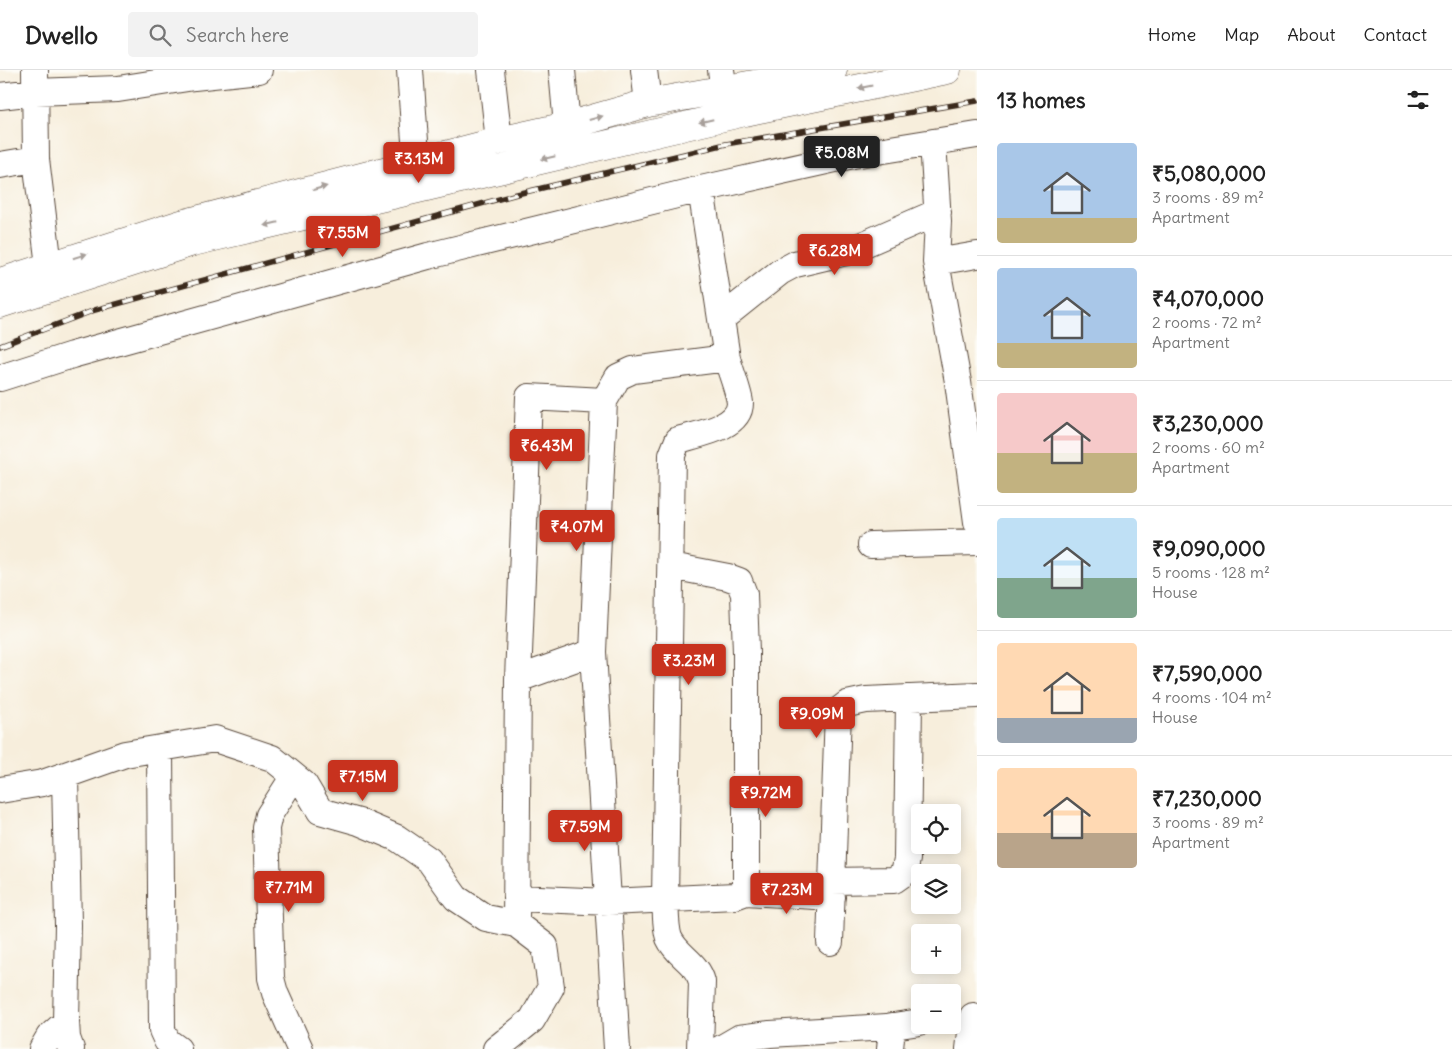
<!DOCTYPE html>
<html lang="en">
<head>
<meta charset="utf-8">
<style>
	:root { --surface:#fff; --page:#f2f2f2; --text:#222; --muted:#767676; --line:#e0e0e0; --accent:#c8321e }
	body { margin:0; font-family:Delius,sans-serif; background:var(--page); color:var(--text); height:100vh; display:flex; flex-direction:column; font-size:19px; white-space:nowrap }
	* { box-sizing:border-box; margin:0 }
	p { font-size:16px; color:var(--muted) }
	.icon { flex:none; width:28px; height:28px; fill:none; stroke:currentColor; stroke-width:2; stroke-linecap:round; stroke-linejoin:round }
	.map { position:relative; flex:1; overflow:hidden }
	.panel { display:flex; flex-direction:column; background:var(--surface); width:475px }
	.panel>* { flex:none }
	.controls { position:absolute; left:911px; top:734px; display:grid; gap:10px }
	.controls a { display:grid; place-items:center; width:50px; height:50px; border-radius:5px; background:var(--surface); box-shadow:0 2px 12px #0003; font-size:25px }
	.price { position:absolute; translate:-50% -42px; padding:0 11px; border-radius:5px; background:var(--accent); color:#fff; font-size:16px; line-height:32px; filter:drop-shadow(0 1px 2px #0008) }
	.price::after { content:''; position:absolute; left:50%; top:30px; width:15px; height:11px; margin-left:-8px; background:inherit; clip-path:polygon(0 0,100% 0,50% 100%) }
	.price.active { background:#222; color:#fff }
	ul { padding:0; list-style:none }
	li { display:flex; align-items:center; gap:15px; height:125px; padding:0 20px }
	li+li { border-top:1px solid var(--line) }
	li span { display:grid; place-items:center; flex:none; width:140px; height:100px; border-radius:5px; color:#555 }
	li>.icon { margin-inline-start:auto }
	span .icon { width:60px; height:60px; fill:#fffc; stroke-width:1 }
	li b { font-size:21px }
	h2 { display:flex; justify-content:space-between; align-items:center; height:60px; padding:0 20px; font-size:21px }
	header { display:flex; align-items:center; gap:30px; box-sizing:border-box; height:70px; padding:0 25px; background:var(--surface); border-bottom:1px solid var(--line) }
	header strong { font-size:24px }
	nav { display:flex; gap:28px; margin-inline-start:auto; font-size:18px }
	.search { width:350px; height:45px; background:var(--page); display:flex; align-items:center; gap:12px; box-sizing:border-box; padding:0 18px; border-radius:5px; color:var(--muted); font-size:19px }
	main { display:flex; flex:1; min-height:0 }
	.map>svg:first-child { display:block }
	.lines { fill:none; stroke-linecap:round; stroke-linejoin:round }
	.minor-casing { stroke:#57473a; stroke-width:28 }
	.tertiary-casing { stroke:#57473a; stroke-width:29 }
	.minor { stroke:#fff; stroke-width:26 }
	.tertiary { stroke:#fff; stroke-width:28 }
	.rail-casing { stroke:#3b2a1e; stroke-width:5.5 }
	.rail { stroke:#fdfcf7; stroke-width:4; stroke-dasharray:11; stroke-linecap:butt }
	.oneway { fill:#a79f9a }
</style>
</head>
<body>
<header>
<strong>Dwello</strong>
<div class="search"><svg class="icon" aria-label="search" viewBox="0 0 24 24"><circle cx="10" cy="10" r="6"/><path d="M15 15l6 6"/></svg>Search here</div>
<nav><a>Home</a><a>Map</a><a>About</a><a>Contact</a></nav>
</header>
<main>
<div class="map">
<svg width="977" height="979" viewBox="0 0 977 979">
	<rect width="100%" height="100%" fill="#fdfcf7"/>
	<filter id="ink" filterUnits="userSpaceOnUse"><feTurbulence type="fractalNoise" baseFrequency=".02" numOctaves="2"/><feDisplacementMap in="SourceGraphic" scale="10" xChannelSelector="R" yChannelSelector="G"/><feConvolveMatrix kernelMatrix="1 2 1 2 8 2 1 2 1" color-interpolation-filters="sRGB"/></filter>
	<filter id="wash" filterUnits="userSpaceOnUse"><feTurbulence type="fractalNoise" baseFrequency=".0096" numOctaves="4" result="noise"/><feDisplacementMap in="SourceGraphic" scale="20" xChannelSelector="R" yChannelSelector="G"/><feGaussianBlur stdDeviation="1.12" result="paint"/><feColorMatrix in="noise" values="0 0 0 0 0 0 0 0 0 0 0 0 0 0 0 0 0 1.4 0 .05"/><feComposite in="paint" operator="in"/></filter>
	<g filter="url(#wash)">
		<rect width="100%" height="100%" fill="#f7eedc"/>
	</g>
	<g filter="url(#ink)">
		<g class="lines">
			<defs>
				<path id="minor" d="M410,0l5,71
					M491,0l8,71
					M562,0l5,56
					M644,0l4,33
					M721,0l3,20
					M0,26l35,-4 83,-3 76,-12 65,-7
					M933,72l5,79 -2,41
					M36,89l13,107
					M0,95l36,-6 -1,-89
					M977,185l-41,7 22,120 19,140
					M721,249l59,-47 15,-8 51,-12 92,-40
					M0,308l72,-23 356,-99 273,-67 152,-34 124,-20
					M871,475l106,-3
					M593,582l24,397
					M518,609l75,-27 11,-251
					M160,679l2,281 5,11 11,8
					M65,706l3,149 -2,97 1,16 4,11
					M294,706l-25,39 -3,13 5,150 4,15 25,56
					M0,720l43,-7 82,-29 90,-15 57,19 32,26 16,27 39,11 38,16 32,22 27,38 30,20 30,6 29,22 6,41 -19,33 -36,29
					M832,811l62,-1 10,-7 3,-14 2,-161
					M746,822l86,5
					M516,828l93,4 126,-6 11,-4v-239l-2,-59 -5,-13 -11,-4 -57,-11
					M516,854l2,-245 11,-282 75,4 14,-24 15,-7 94,-12 -26,-169
					M830,872l8,-231 9,-7 19,-4 111,-5
					M42,979l7,-12 17,-15
					M700,979l2,-67c-5,-20 -25,-26 -33,-44 -4,-12 -3,-28 -4,-40l7,-443 6,-15c20,-6 62,-12 62,-37 -1,-11 -10,-33 -13,-45
					M720,979l19,-11 31,-4 117,-7 33,-5
					M890,979l2,-23
					M969,979l4,-33"/>
				<path id="tertiary" d="M0,212l181,-58 318,-83 68,-15 81,-23 185,-33
					M0,234l193,-62 552,-130 202,-42"/>
			</defs>
			<use href="#minor" class="minor-casing"/>
			<use href="#tertiary" class="tertiary-casing"/>
			<use href="#minor" class="minor"/>
			<use href="#tertiary" class="tertiary"/>
			<defs>
				<path id="rail" d="M0,276l95,-36 422,-116 209,-50 251,-43"/>
			</defs>
			<use href="#rail" class="rail-casing"/>
			<use href="#rail" class="rail"/>
		</g>
		<defs><path id="oneway-solid" d="M-6-.8H1V-3.2L6.5 0L1 3.2V.8H-6Z" transform="scale(1.25)"/></defs>
		<g class="oneway">
			<use href="#oneway-solid" transform="translate(865 17) rotate(168)"/>
			<use href="#oneway-solid" transform="translate(596 48) rotate(-16)"/>
			<use href="#oneway-solid" transform="translate(706 51) rotate(167)"/>
			<use href="#oneway-solid" transform="translate(548 88) rotate(167)"/>
			<use href="#oneway-solid" transform="translate(320 118) rotate(-15)"/>
			<use href="#oneway-solid" transform="translate(271 154) rotate(167)"/>
			<use href="#oneway-solid" transform="translate(80 186) rotate(-18)"/>
		</g>
	</g>
</svg>
<div class="controls">
<a><svg class="icon" aria-label="locate" viewBox="0 0 24 24"><circle cx="12" cy="12" r="6"/><path d="M12 2v4M12 18v4M2 12h4M18 12h4"/></svg></a>
<a><svg class="icon" aria-label="layers" viewBox="0 0 24 24"><path d="M12 4l9 5-9 5-9-5zM3 14l9 5 9-5"/></svg></a>
<a>+</a>
<a>−</a>
</div>
<b class="price active" style="left:842px;top:108px">₹5.08M</b>
<b class="price" style="left:419px;top:114px">₹3.13M</b>
<b class="price" style="left:343px;top:188px">₹7.55M</b>
<b class="price" style="left:835px;top:206px">₹6.28M</b>
<b class="price" style="left:547px;top:401px">₹6.43M</b>
<b class="price" style="left:577px;top:482px">₹4.07M</b>
<b class="price" style="left:689px;top:616px">₹3.23M</b>
<b class="price" style="left:817px;top:669px">₹9.09M</b>
<b class="price" style="left:363px;top:732px">₹7.15M</b>
<b class="price" style="left:766px;top:748px">₹9.72M</b>
<b class="price" style="left:585px;top:782px">₹7.59M</b>
<b class="price" style="left:289px;top:843px">₹7.71M</b>
<b class="price" style="left:787px;top:845px">₹7.23M</b>
</div>
<section class="panel">
<h2>13 homes<svg class="icon" aria-label="filters" viewBox="0 0 24 24"><path d="M4 7h16M4 17h16"/><circle cx="9" cy="7" r="2"/><circle cx="15" cy="17" r="2"/></svg></h2>
<ul>
<li><span style="background:linear-gradient(#a9c7e8 75%,#c2b280 0)"><svg class="icon" aria-label="home" viewBox="0 0 24 24"><path d="M3 11l9-7 9 7M6 9v11h12V9"/></svg></span><div><b>₹5,080,000</b><p>3 rooms · 89 m²</p><p>Apartment</p></div></li>
<li><span style="background:linear-gradient(#a9c7e8 75%,#c2b280 0)"><svg class="icon" aria-label="home" viewBox="0 0 24 24"><path d="M3 11l9-7 9 7M6 9v11h12V9"/></svg></span><div><b>₹4,070,000</b><p>2 rooms · 72 m²</p><p>Apartment</p></div></li>
<li><span style="background:linear-gradient(#f6c9c9 60%,#c2b280 0)"><svg class="icon" aria-label="home" viewBox="0 0 24 24"><path d="M3 11l9-7 9 7M6 9v11h12V9"/></svg></span><div><b>₹3,230,000</b><p>2 rooms · 60 m²</p><p>Apartment</p></div></li>
<li><span style="background:linear-gradient(#bfe0f5 60%,#7fa58c 0)"><svg class="icon" aria-label="home" viewBox="0 0 24 24"><path d="M3 11l9-7 9 7M6 9v11h12V9"/></svg></span><div><b>₹9,090,000</b><p>5 rooms · 128 m²</p><p>House</p></div></li>
<li><span style="background:linear-gradient(#ffd9b3 75%,#9aa5b1 0)"><svg class="icon" aria-label="home" viewBox="0 0 24 24"><path d="M3 11l9-7 9 7M6 9v11h12V9"/></svg></span><div><b>₹7,590,000</b><p>4 rooms · 104 m²</p><p>House</p></div></li>
<li><span style="background:linear-gradient(#ffd9b3 65%,#b9a48a 0)"><svg class="icon" aria-label="home" viewBox="0 0 24 24"><path d="M3 11l9-7 9 7M6 9v11h12V9"/></svg></span><div><b>₹7,230,000</b><p>3 rooms · 89 m²</p><p>Apartment</p></div></li>
</ul>
</section>
</main>
</body>
</html>
